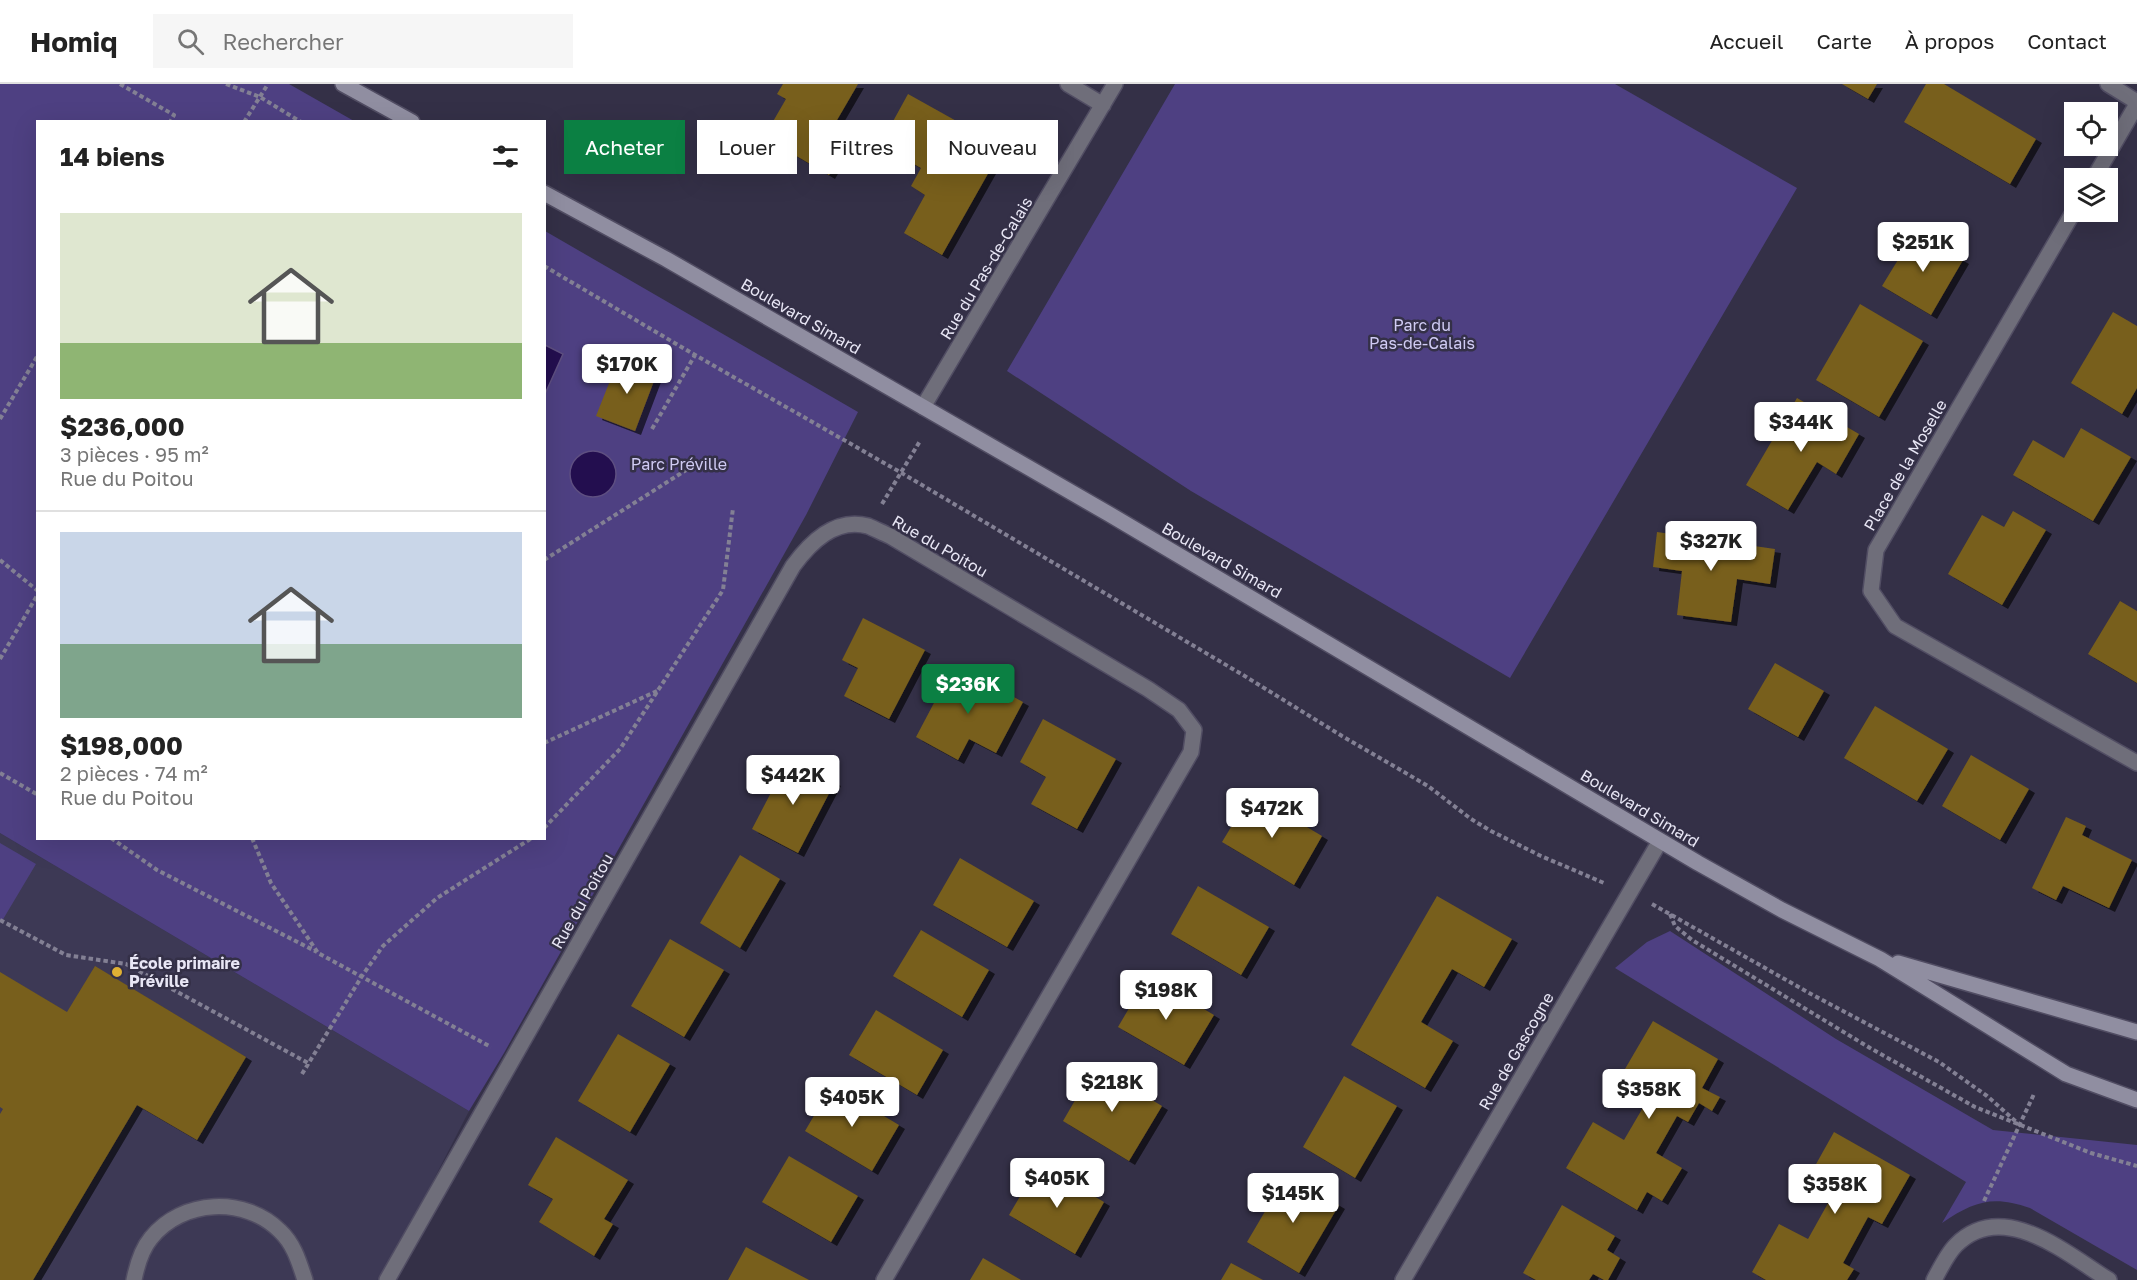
<!DOCTYPE html>
<html lang="fr">
<head>
<meta charset="utf-8">
<style>
	:root { --surface:#fff; --page:#f6f6f6; --text:#222; --muted:#767676; --line:#e0e0e0; --accent:#0b8043 }
	body { margin:0; font-family:"Golos Text",sans-serif; background:var(--page); color:var(--text); height:100vh; display:flex; flex-direction:column; font-size:22px; white-space:nowrap }
	* { box-sizing:border-box; margin:0 }
	p { font-size:20px; color:var(--muted) }
	.icon { flex:none; width:33px; height:33px; fill:none; stroke:currentColor; stroke-width:2; stroke-linecap:round; stroke-linejoin:round }
	.map { position:relative; flex:1; overflow:hidden }
	.details { position:absolute; left:36px; top:36px; width:510px; height:720px; display:flex; flex-direction:column; background:var(--surface); border-radius:0px; box-shadow:0 6px 24px #0002 }
	.details>* { flex:none }
	.guide { position:absolute; left:564px; top:36px; width:570px; height:54px; display:flex; gap:12px }
	.tools { position:absolute; left:2064px; top:18px; display:grid; gap:12px }
	.tools a { display:grid; place-items:center; width:54px; height:54px; border-radius:0px; background:var(--surface); box-shadow:0 6px 24px #0002; font-size:30px }
	.price { position:absolute; translate:-50% -51px; padding:0 14px; border-radius:6px; background:#fff; color:#222; font-size:20px; line-height:39px; filter:drop-shadow(0 2px 3px #0008) }
	.price::after { content:''; position:absolute; left:50%; top:36px; width:18px; height:14px; margin-left:-9px; background:inherit; clip-path:polygon(0 0,100% 0,50% 100%) }
	.price.active { background:var(--accent); color:#fff }
	ul { padding:0; list-style:none }
	li { display:grid; align-content:center; gap:12px; height:318px; padding:0 24px }
	li+li { border-top:2px solid var(--line) }
	li span { display:grid; place-items:center; height:186px; border-radius:0px; color:#555 }
	li>.icon { margin-inline-start:auto }
	span .icon { width:108px; height:108px; fill:#fffc; stroke-width:1 }
	li b { font-size:26px }
	h2 { display:flex; justify-content:space-between; align-items:center; height:72px; padding:0 24px; font-size:26px }
	.chip { padding:0 21px; border-radius:0px; background:var(--surface); box-shadow:0 6px 24px #0002; font-size:21px; line-height:54px }
	.chip.active { background:var(--accent); color:#fff }
	header { display:flex; align-items:center; gap:36px; box-sizing:border-box; height:84px; padding:0 30px; background:var(--surface); border-bottom:2px solid var(--line) }
	header strong { font-size:28px }
	nav { display:flex; gap:33px; margin-inline-start:auto; font-size:21px }
	.search { width:420px; height:54px; background:var(--page); display:flex; align-items:center; gap:15px; box-sizing:border-box; padding:0 21px; border-radius:0px; color:var(--muted); font-size:22px }
	.map>svg:first-child { display:block }
	.built { fill:#3d3955 }
	.green { fill:#4e4082 }
	.water { fill:#230e4f; stroke:#5e4f81; stroke-width:1.5 }
	.building { fill:#785e1c; filter:url(#shadow) }
	.lines { fill:none; stroke-linecap:round; stroke-linejoin:round }
	.lane-casing { stroke:#514d63; stroke-width:18 }
	.street-casing { stroke:#514d63; stroke-width:18 }
	.secondary-casing { stroke:#514d63; stroke-width:18 }
	.path { stroke:#838094; stroke-width:4; stroke-dasharray:4.5 3; stroke-linecap:butt }
	.lane { stroke:#6f6e7a; stroke-width:15 }
	.street { stroke:#6f6e7a; stroke-width:15 }
	.secondary { stroke:#908ea1; stroke-width:15 }
	.poi-dot { fill:#dfb034; stroke:#343047; stroke-width:2 }
	.labels { text-anchor:middle; dominant-baseline:central; stroke-width:5; stroke-linejoin:round; paint-order:stroke }
	.street-label { font-size:16px; fill:#e8e6f5; stroke:#343047 }
	.park-label { font-size:16px; fill:#d0cbf4; stroke:#343047 }
	.poi-label { font-size:16px; font-weight:bold; fill:#e8e6f5; stroke:#343047; text-anchor:start }
</style>
</head>
<body>
<header>
<strong>Homiq</strong>
<div class="search"><svg class="icon" aria-label="search" viewBox="0 0 24 24"><circle cx="10" cy="10" r="6"/><path d="M15 15l6 6"/></svg>Rechercher</div>
<nav><a>Accueil</a><a>Carte</a><a>À propos</a><a>Contact</a></nav>
</header>
<div class="map">
<svg width="2137" height="1196" viewBox="0 0 2137 1196">
	<defs>
		<filter id="shadow"><feDropShadow dx="6" dy="4" stdDeviation="0" flood-color="#0009"/></filter>
	</defs>
	<rect width="100%" height="100%" fill="#343047"/>
	<path class="built" d="M0,749l469,278 -87,169h-382z"/>
	<path class="green" d="M0,0h289l65,37 -316,1v716h506l1,-607 313,181 -52,103 -302,538 -35,58 -469,-278z
		M1175,0h440l182,104 -287,490 -319,-187 -184,-120z
		M0,759l36,21 -34,57 -2,-1z
		M1670,847l166,108 157,91 144,15v125l-107,-62c-37,-13 -56,-7 -88,15l24,-41 -351,-214 32,-26z"/>
	<path class="water" d="M545,261l18,9 -18,40z
		M570 390a23 23 0 1 1 46 0a23 23 0 1 1-46 0Z"/>
	<path class="building" d="M783,0h75l-21,36 18,11 -26,44 -65,-38 22,-38 -9,-5z
		M1842,0h35l-9,15z
		M1926,0h18l92,55 -26,45 -106,-62z
		M908,10l95,53 -61,108 -38,-22 21,-38 -14,-9 10,-18 -41,-23z
		M1915,148l48,28 -32,55 -49,-29z
		M1860,220l63,37 -44,76 -63,-37z
		M2113,228l24,14v62l-15,26 -51,-31z
		M619,274l38,15 -22,58 -39,-15z
		M1797,314l62,36 -23,40 -19,-12 -29,48 -42,-25z
		M2081,344l50,29 -38,64 -80,-46 20,-35 31,18z
		M2013,427l33,19 -44,75 -54,-31 34,-59 22,12z
		M1657,448l118,17 -5,35 -33,-5 -6,43 -54,-7 5,-44 -29,-4z
		M2120,517l17,10v72l-49,-29z
		M863,534l62,32 -36,69 -45,-23 14,-28 -16,-8z
		M1775,579l49,28 -26,46 -50,-28z
		M954,581l69,37 -27,51 -27,-14 -11,21 -42,-23z
		M1875,622l73,43 -31,52 -73,-43z
		M1043,635l73,40 -39,70 -46,-25 15,-27 -26,-15z
		M1971,671l58,34 -29,51 -58,-34z
		M789,674l46,24 -37,71 -46,-24z
		M1251,710l71,42 -28,49 -72,-43z
		M2066,733l20,9 -4,9 50,25 -23,48 -46,-22 -7,14 -24,-12z
		M740,771l40,24 -40,69 -40,-25z
		M960,774l74,43 -27,46 -74,-42z
		M1198,802l71,41 -28,48 -70,-41z
		M1437,812l75,43 -28,48 -32,-18 -31,53 32,19 -28,47 -74,-43z
		M921,846l68,40 -27,47 -69,-41z
		M670,855l54,31 -40,67 -53,-31z
		M95,882l151,91 -49,83 -60,-35 -104,175h-33v-166l3,-5 -3,-2v-135l67,40z
		M1148,892l66,39 -30,50 -66,-38z
		M876,926l67,40 -26,45 -68,-40z
		M1653,937l65,38 -16,29 18,9 -8,14 -13,-8 -11,19 -11,-6 -21,37 26,15 -20,33 -15,-9 -10,18 -71,-42 27,-46 31,18 31,-53 -30,-18z
		M618,950l52,30 -40,68 -52,-31z
		M1095,982l67,40 -33,55 -66,-40z
		M1344,992l53,30 -42,72 -52,-31z
		M832,1001l67,40 -27,46 -67,-40z
		M1834,1048l76,43 -28,49 -14,-7 -25,46 11,6 -7,11h-81l-14,-8 27,-48 29,15 24,-43 -26,-14z
		M556,1053l72,43 -24,39 9,5 -19,32 -55,-34 14,-23 -25,-14z
		M789,1072l69,40 -27,46 -69,-40z
		M1039,1080l65,38 -29,52 -66,-39z
		M1287,1090l52,31 -40,68 -52,-31z
		M1562,1121l53,31 -8,14 13,8 -12,22h-4l-11,-6 -4,6h-53l-13,-7z
		M746,1163l63,33h-81z
		M983,1174l38,22h-51z
		M1231,1179l32,17h-42z"/>
	<g class="lines">
		<defs>
			<path id="lane" d="M134,1196c3,-15 7,-30 17,-42 31,-39 94,-42 129,-7 14,13 19,31 25,49"/>
			<path id="street" d="M1068,0l35,21
				M2108,0l29,18
				M2094,94l43,-74
				M2074,127l-198,339 -5,41 24,35 242,137
				M923,323l192,-323
				M387,1196l406,-714c17,-23 42,-49 75,-40 7,3 15,7 22,10l258,153 31,21 15,20 -3,22 -307,528
				M1403,1196l257,-439
				M1934,1196c6,-11 13,-26 22,-35 47,-47 111,9 153,35"/>
			<path id="secondary" d="M343,0l69,38
				M544,109l122,66 443,255 589,349 84,47 98,49 186,115 71,26
				M1898,879l239,69"/>
		</defs>
		<use href="#lane" class="lane-casing"/>
		<use href="#street" class="street-casing"/>
		<use href="#secondary" class="secondary-casing"/>
		<path class="path" d="M120,0l54,31 -4,7
			M226,0l34,13 41,25
			M244,38l24,-38
			M544,182l151,89 205,117 343,203 99,61 86,50 43,33 20,12 50,25 63,27
			M0,335l38,-64
			M652,345l43,-74
			M882,420l38,-63
			M0,476l38,31
			M544,476l147,-93
			M0,575l38,-65
			M544,659l113,-52
			M0,689l38,22
			M544,744l76,-79 103,-159 10,-82
			M111,754l46,32 160,82
			M252,754l19,45 47,70 173,94
			M1652,820l159,90 128,68 48,34 34,30
			M1670,830l5,12 17,14 178,108 105,59 116,46 46,13
			M0,836l66,35 60,9 182,99
			M302,990l60,-98 21,-30 54,-48 95,-60
			M1984,1117l50,-107"/>
		<use href="#lane" class="lane"/>
		<use href="#street" class="street"/>
		<use href="#secondary" class="secondary"/>
	</g>
	<circle class="poi-dot" cx="117" cy="888" r="6"/>
	<g class="labels">
		<g class="street-label">
			<text transform="translate(986 184) rotate(-59)">Rue du Pas-de-Calais</text>
			<text transform="translate(801 232) rotate(30)">Boulevard Simard</text>
			<text transform="translate(1905 381) rotate(-60)">Place de la Moselle</text>
			<text transform="translate(940 462) rotate(30)">Rue du Poitou</text>
			<text transform="translate(1222 476) rotate(30)">Boulevard Simard</text>
			<text transform="translate(1640 724) rotate(31)">Boulevard Simard</text>
			<text transform="translate(582 817) rotate(-60)">Rue du Poitou</text>
			<text transform="translate(1516 967) rotate(-60)">Rue de Gascogne</text>
		</g>
		<g class="park-label">
			<text x="1422" y="241">Parc du<tspan x="1422" dy="18">Pas-de-Calais</tspan></text>
			<text x="679" y="380">Parc Préville</text>
		</g>
		<g class="poi-label">
			<text x="129" y="879">École primaire<tspan x="129" dy="18">Préville</tspan></text>
		</g>
	</g>
</svg>
<div class="tools">
<a><svg class="icon" aria-label="locate" viewBox="0 0 24 24"><circle cx="12" cy="12" r="6"/><path d="M12 2v4M12 18v4M2 12h4M18 12h4"/></svg></a>
<a><svg class="icon" aria-label="layers" viewBox="0 0 24 24"><path d="M12 4l9 5-9 5-9-5zM3 14l9 5 9-5"/></svg></a>
</div>
<b class="price" style="left:1923px;top:189px">$251K</b>
<b class="price" style="left:627px;top:311px">$170K</b>
<b class="price" style="left:1801px;top:369px">$344K</b>
<b class="price" style="left:1711px;top:488px">$327K</b>
<b class="price active" style="left:968px;top:631px">$236K</b>
<b class="price" style="left:793px;top:722px">$442K</b>
<b class="price" style="left:1272px;top:755px">$472K</b>
<b class="price" style="left:1166px;top:937px">$198K</b>
<b class="price" style="left:1112px;top:1029px">$218K</b>
<b class="price" style="left:1649px;top:1036px">$358K</b>
<b class="price" style="left:852px;top:1044px">$405K</b>
<b class="price" style="left:1057px;top:1125px">$405K</b>
<b class="price" style="left:1835px;top:1131px">$358K</b>
<b class="price" style="left:1293px;top:1140px">$145K</b>
<div class="guide">
<a class="chip active">Acheter</a>
<a class="chip">Louer</a>
<a class="chip">Filtres</a>
<a class="chip">Nouveau</a>
</div>
<section class="details">
<h2>14 biens<svg class="icon" aria-label="filters" viewBox="0 0 24 24"><path d="M4 7h16M4 17h16"/><circle cx="9" cy="7" r="2"/><circle cx="15" cy="17" r="2"/></svg></h2>
<ul>
<li><span style="background:linear-gradient(#dfe7d0 70%,#8fb573 0)"><svg class="icon" aria-label="home" viewBox="0 0 24 24"><path d="M3 11l9-7 9 7M6 9v11h12V9"/></svg></span><div><b>$236,000</b><p>3 pièces · 95 m²</p><p>Rue du Poitou</p></div></li>
<li><span style="background:linear-gradient(#c9d6e8 60%,#7fa58c 0)"><svg class="icon" aria-label="home" viewBox="0 0 24 24"><path d="M3 11l9-7 9 7M6 9v11h12V9"/></svg></span><div><b>$198,000</b><p>2 pièces · 74 m²</p><p>Rue du Poitou</p></div></li>
</ul>
</section>
</div>
</body>
</html>
